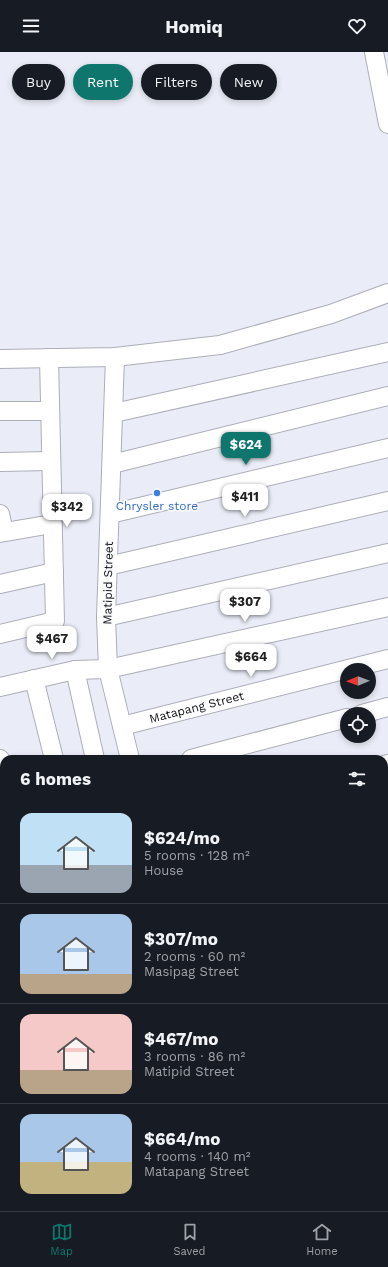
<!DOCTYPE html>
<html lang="en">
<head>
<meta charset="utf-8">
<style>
	:root { --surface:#171b24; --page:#242831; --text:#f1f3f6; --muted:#9ea1a6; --line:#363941; --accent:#0f766e }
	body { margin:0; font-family:"Work Sans",sans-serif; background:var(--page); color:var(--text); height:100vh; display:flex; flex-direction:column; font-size:15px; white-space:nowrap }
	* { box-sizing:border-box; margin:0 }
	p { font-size:13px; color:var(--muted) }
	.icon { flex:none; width:22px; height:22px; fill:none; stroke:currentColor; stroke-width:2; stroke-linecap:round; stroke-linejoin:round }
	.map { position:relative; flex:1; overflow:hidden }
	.sheet { position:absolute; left:0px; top:703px; width:388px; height:456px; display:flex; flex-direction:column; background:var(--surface); border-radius:12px 12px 0 0; box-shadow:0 2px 6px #0003 }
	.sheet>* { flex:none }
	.banner { position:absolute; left:12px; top:12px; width:364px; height:36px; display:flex; gap:8px }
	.needle { width:26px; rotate:269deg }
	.controls { position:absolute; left:340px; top:611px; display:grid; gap:8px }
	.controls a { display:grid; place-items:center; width:36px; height:36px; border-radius:50%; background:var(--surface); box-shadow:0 2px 6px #0003; font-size:20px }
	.price { position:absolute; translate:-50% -34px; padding:0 9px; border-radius:8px; background:#fff; color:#222; font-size:13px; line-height:26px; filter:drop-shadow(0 1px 2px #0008) }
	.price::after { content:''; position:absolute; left:50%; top:24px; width:12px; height:9px; margin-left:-6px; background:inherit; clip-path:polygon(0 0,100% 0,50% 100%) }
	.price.selected { background:var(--accent); color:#fff }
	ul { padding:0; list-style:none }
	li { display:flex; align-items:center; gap:12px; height:100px; padding:0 20px }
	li+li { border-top:1px solid var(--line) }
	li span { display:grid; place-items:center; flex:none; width:112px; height:80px; border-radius:12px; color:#555 }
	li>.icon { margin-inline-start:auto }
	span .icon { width:48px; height:48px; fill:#fffc; stroke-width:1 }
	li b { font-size:17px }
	h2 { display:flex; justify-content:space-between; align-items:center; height:48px; padding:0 20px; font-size:17px }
	.pill { padding:0 14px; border-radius:18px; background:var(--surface); box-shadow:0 2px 6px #0003; font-size:14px; line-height:36px }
	.pill.selected { background:var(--accent); color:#fff }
	header { display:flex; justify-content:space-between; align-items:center; height:52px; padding:0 20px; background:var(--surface); font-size:18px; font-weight:700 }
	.tabs { display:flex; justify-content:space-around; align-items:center; height:56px; border-top:1px solid var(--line); background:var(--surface); font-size:11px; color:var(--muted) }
	.tabs a { display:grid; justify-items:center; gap:2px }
	.tabs .selected { color:var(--accent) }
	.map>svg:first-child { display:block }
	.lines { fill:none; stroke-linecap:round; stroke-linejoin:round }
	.minor-casing { stroke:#acaeb8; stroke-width:20 }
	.minor { stroke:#fff; stroke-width:18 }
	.shop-dot { fill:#3f7fe0; stroke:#fafbff; stroke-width:1.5 }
	.labels { text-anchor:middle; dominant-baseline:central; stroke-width:3; stroke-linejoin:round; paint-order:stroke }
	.shop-label { font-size:12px; fill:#366cbe; stroke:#fafbff }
	.street-label { font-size:12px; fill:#121316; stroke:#fafbff }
</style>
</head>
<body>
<header><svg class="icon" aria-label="menu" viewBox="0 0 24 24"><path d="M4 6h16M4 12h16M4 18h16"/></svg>Homiq<svg class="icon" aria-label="heart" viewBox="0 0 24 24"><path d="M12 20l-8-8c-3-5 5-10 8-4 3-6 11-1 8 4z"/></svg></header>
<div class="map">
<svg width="388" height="1159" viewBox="0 0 388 1159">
	<rect width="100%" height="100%" fill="#eaedf7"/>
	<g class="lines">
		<defs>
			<g id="minor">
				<path d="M374,0l14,72"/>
				<path d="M115,305l-9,260 2,52 22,90"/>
				<path d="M0,307l115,-2 105,-12 111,-31 57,-21"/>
				<path d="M0,359h49"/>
				<path d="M114,361l274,-61"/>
				<path d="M0,410l50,-1"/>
				<path d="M112,412l276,-68"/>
				<path d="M0,462l4,18"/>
				<path d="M110,462l278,-66"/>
				<path d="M0,481l52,-9"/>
				<path d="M108,514l280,-65"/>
				<path d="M0,532l54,-12"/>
				<path d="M106,565l282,-64"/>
				<path d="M0,582l55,-13 -6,-263"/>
				<path d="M75,618l20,89"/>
				<path d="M34,627l20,80"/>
				<path d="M0,635l75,-17 33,-1 280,-62"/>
				<path d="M362,662l26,-7"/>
				<path id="s1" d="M122,674l266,-67"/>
				<path d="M0,707l4,16"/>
				<path d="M191,707l156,-41"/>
				<path d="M384,713l4,-1"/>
				<path d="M384,760l4,-1"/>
				<path d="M0,800l4,-1"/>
				<path d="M384,810l4,-1"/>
				<path d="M384,861l4,-1"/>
				<path d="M384,912l4,-1"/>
				<path d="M0,913l4,16"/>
				<path d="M0,955l4,-2"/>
				<path d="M384,963l4,-1"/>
				<path d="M384,1015l4,-1"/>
				<path d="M384,1064l4,-1"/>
				<path d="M384,1117l4,-1"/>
				<path d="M256,1155l1,4"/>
			</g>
		</defs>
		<use href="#minor" class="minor-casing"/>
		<use href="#minor" class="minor"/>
	</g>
	<circle class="shop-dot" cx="157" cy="441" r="4"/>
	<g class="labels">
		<g class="shop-label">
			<text x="157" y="454">Chrysler store</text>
		</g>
		<g class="street-label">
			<text transform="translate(108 531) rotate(-89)">Matipid Street</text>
			<text stroke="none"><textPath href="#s1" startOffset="77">Matapang Street</textPath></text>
		</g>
	</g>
</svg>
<div class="controls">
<a><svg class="needle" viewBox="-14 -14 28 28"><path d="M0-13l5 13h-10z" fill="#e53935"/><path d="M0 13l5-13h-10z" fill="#9ea1a6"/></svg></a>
<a><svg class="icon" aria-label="locate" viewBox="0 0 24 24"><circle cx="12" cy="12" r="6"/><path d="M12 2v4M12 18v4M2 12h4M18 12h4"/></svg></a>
</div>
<b class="price selected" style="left:246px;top:414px">$624</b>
<b class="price" style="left:245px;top:466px">$411</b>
<b class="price" style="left:67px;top:476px">$342</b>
<b class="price" style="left:245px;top:571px">$307</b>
<b class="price" style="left:52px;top:608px">$467</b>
<b class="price" style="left:251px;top:626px">$664</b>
<div class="banner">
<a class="pill">Buy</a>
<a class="pill selected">Rent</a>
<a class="pill">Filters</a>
<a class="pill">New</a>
</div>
<section class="sheet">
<h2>6 homes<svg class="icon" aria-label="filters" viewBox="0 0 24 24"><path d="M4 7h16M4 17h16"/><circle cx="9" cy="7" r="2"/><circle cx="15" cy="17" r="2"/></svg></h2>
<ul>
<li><span style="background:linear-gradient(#bfe0f5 65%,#9aa5b1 0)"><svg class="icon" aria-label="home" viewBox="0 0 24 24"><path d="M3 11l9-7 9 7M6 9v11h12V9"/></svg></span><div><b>$624/mo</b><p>5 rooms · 128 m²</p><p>House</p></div></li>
<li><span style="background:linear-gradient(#a9c7e8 75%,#b9a48a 0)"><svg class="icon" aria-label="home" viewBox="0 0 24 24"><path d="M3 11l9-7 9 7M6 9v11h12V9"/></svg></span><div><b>$307/mo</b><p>2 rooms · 60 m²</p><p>Masipag Street</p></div></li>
<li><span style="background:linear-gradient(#f6c9c9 70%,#b9a48a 0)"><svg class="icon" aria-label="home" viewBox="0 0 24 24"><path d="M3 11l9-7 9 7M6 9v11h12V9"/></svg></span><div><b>$467/mo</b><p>3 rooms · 86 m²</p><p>Matipid Street</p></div></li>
<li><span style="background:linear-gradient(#a9c7e8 60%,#c2b280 0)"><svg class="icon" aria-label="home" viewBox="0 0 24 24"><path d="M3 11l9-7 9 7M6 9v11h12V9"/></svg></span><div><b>$664/mo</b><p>4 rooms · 140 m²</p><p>Matapang Street</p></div></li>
</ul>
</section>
</div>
<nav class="tabs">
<a class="selected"><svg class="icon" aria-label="map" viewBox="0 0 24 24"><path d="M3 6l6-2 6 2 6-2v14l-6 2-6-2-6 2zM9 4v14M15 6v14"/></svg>Map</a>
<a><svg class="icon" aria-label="saved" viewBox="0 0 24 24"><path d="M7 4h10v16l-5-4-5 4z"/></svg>Saved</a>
<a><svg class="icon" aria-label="home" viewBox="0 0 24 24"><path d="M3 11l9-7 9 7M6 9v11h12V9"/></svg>Home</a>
</nav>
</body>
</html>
